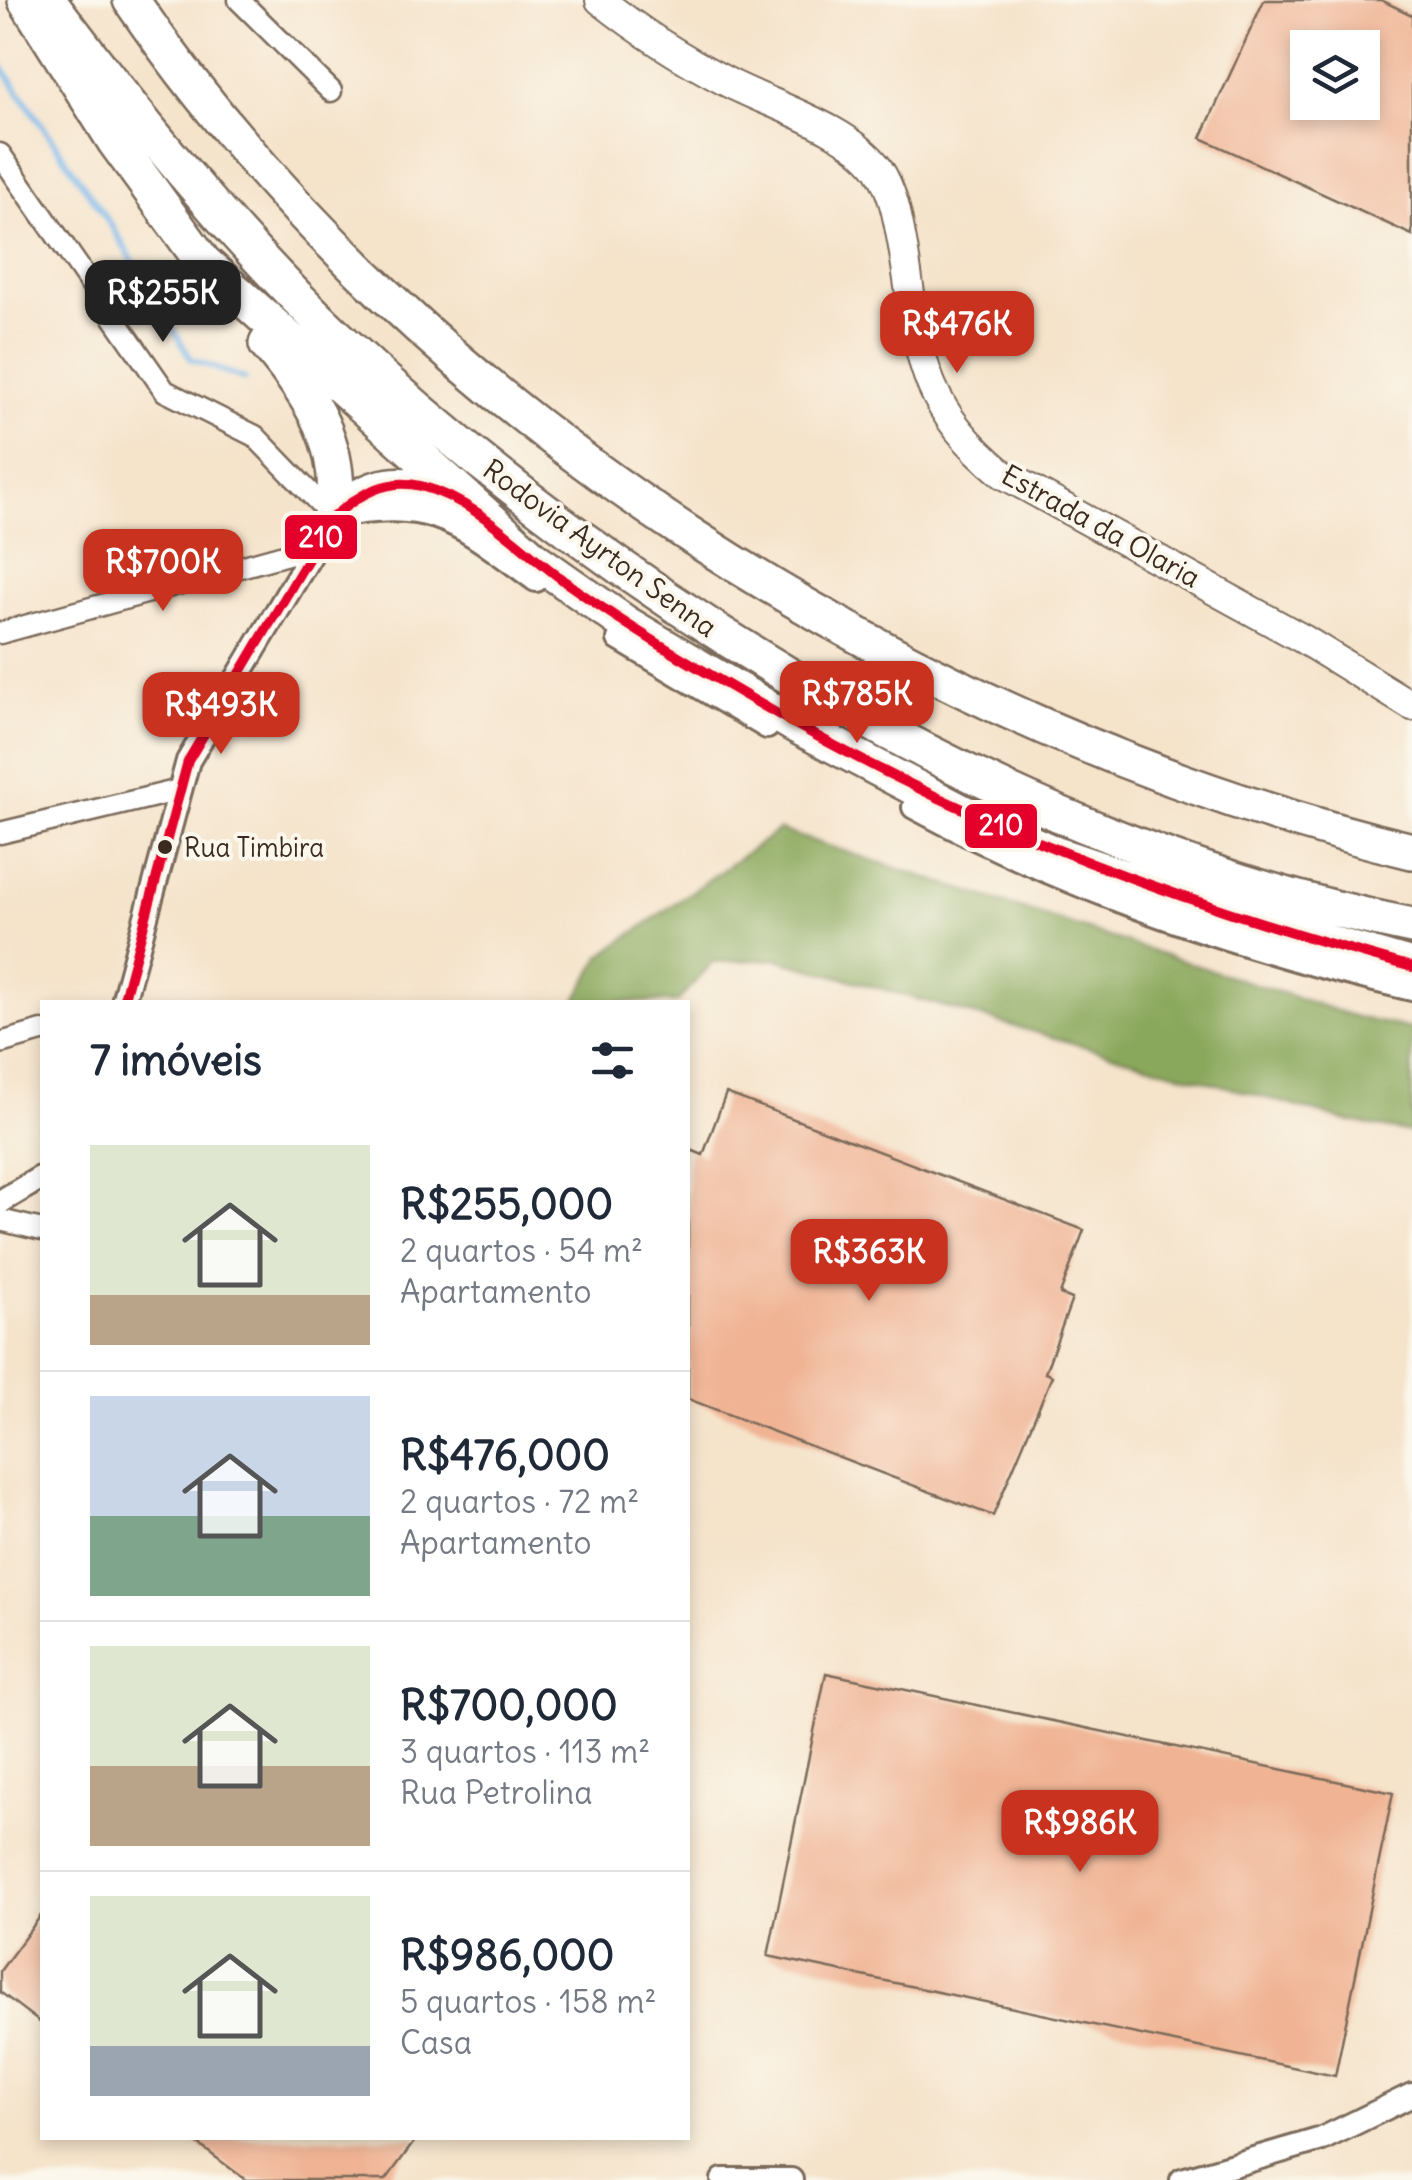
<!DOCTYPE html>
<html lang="pt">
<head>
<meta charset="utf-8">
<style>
	:root { --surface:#fff; --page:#f6f6f7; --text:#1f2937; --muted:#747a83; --line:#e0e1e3; --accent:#c8321e }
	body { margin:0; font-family:Delius,sans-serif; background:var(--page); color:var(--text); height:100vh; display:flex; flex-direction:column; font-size:38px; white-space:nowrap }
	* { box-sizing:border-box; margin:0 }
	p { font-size:32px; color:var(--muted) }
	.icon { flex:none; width:55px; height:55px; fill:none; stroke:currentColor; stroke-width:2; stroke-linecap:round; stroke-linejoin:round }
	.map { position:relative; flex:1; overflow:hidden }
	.details { position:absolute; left:40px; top:1000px; width:650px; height:1140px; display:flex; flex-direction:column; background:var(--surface); border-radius:0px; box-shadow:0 5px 15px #0003 }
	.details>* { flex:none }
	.tools { position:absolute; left:1290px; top:30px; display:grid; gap:20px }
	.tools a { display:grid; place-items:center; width:90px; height:90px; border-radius:0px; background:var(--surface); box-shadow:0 5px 15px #0003; font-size:50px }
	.price { position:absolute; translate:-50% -85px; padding:0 22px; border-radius:20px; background:var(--accent); color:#fff; font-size:32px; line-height:65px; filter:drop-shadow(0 2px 5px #0008) }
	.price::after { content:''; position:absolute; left:50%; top:60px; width:30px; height:22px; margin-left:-15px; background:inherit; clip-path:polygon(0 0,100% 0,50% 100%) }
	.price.active { background:#222; color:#fff }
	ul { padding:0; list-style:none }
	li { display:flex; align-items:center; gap:30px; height:250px; padding:0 50px }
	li+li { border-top:2px solid var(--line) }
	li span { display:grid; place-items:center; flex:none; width:280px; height:200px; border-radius:0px; color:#555 }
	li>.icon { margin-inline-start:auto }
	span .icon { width:120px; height:120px; fill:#fffc; stroke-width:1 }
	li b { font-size:42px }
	h2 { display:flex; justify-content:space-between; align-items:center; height:120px; padding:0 50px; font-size:42px }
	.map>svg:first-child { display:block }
	.forest { fill:#8aa85c; stroke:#62693d; stroke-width:2.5 }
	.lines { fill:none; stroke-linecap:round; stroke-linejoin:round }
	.stream { stroke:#76b6ea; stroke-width:6 }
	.building { fill:#f0b494; fill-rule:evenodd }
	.minor-casing { stroke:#7c6b5a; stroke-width:25 }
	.tertiary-casing { stroke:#7c6b5a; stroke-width:28 }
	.secondary-casing { stroke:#7c6b5a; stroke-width:32 }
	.motorway-casing { stroke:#7c6b5a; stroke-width:40 }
	.minor { stroke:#fff; stroke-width:20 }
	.tertiary { stroke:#fff; stroke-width:22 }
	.secondary { stroke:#fff; stroke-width:28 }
	.motorway { stroke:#fff; stroke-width:35 }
	.bus-1-casing { stroke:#fbf7ec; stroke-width:18 }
	.bus-1 { stroke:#e4002b; stroke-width:10 }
	.bus-dot { fill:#3b2a1e; stroke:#fbf7ec; stroke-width:4 }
	.labels { text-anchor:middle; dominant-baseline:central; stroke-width:8; stroke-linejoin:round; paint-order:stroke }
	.bus-label { font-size:26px; fill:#3b2a1e; stroke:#fbf7ec; text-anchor:start }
	.street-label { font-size:28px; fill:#3b2a1e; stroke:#fbf7ec }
	.line-badge { stroke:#fbf7ec; stroke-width:4 }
	.badge-label { font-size:28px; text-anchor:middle; font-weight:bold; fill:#fff }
</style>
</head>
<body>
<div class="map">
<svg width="1412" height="2180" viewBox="0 0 1412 2180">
	<rect width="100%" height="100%" fill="#fbf7ec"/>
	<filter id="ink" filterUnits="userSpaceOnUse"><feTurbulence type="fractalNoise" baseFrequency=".01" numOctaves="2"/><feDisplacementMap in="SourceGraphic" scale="20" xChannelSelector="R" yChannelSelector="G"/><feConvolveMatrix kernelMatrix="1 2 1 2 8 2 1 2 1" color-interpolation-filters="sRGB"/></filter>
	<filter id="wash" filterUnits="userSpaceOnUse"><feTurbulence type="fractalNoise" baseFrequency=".0048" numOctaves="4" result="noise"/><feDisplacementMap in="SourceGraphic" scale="40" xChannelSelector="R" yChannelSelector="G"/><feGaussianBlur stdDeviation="2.25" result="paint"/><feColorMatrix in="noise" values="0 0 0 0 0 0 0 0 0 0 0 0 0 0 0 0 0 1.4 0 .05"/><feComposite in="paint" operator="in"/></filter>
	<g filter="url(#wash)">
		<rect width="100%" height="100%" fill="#f5e3ca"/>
		<path class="forest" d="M779,830l580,188 53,11v104l-61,-11 -574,-163 -64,3 -36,40h-102l26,-46z"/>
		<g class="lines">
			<path class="stream" d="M0,64l113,164 78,131 54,20"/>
		</g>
		<g id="blocks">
			<path class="building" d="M1264,0h117l31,15v220l-211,-97zM1308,48h54v54h-54z
				M726,1093l358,137 -24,64 12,5 -27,74 7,3 -59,140 -305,-117v-240l3,-9 12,5z
				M826,1673l567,120 -58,283 -567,-120z
				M42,1914v110l-42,-32v-21z
				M190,2138h227l-31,42h-140z"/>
		</g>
	</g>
	<g filter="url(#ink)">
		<use href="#blocks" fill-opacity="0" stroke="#7c6b5a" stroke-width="2.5"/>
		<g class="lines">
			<defs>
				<path id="minor" d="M239,0l92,91
					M0,154l165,237 90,45 78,81
					M0,633l313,-86
					M0,833l180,-43
					M0,1043l42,-12
					M0,1220l42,10"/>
				<path id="tertiary" d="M619,639l148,88
					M914,807c154,83 328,143 498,182
					M123,1002l65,-241 145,-244c101,-20 125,6 203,63
					M0,1202l42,-25
					M723,2180h68
					M1182,2180l140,-41 90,-44"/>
				<path id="secondary" d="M600,0c39,31 83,59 127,82 44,23 122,46 151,86 16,24 20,52 25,79 17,104 13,155 100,227l300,165 109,67"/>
				<path id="motorway" d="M26,0l89,141 101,139
					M48,0c88,117 180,233 286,334 287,270 689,515 1078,592
					M131,0c285,418 793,734 1281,851
					M204,263l331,297 91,64 168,100 169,89 91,41 190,65 168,48
					M267,344c43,51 79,103 66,173
					M333,517c38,-36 72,-40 118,-18"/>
			</defs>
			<use href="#minor" class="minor-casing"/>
			<use href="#tertiary" class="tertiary-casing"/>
			<use href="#secondary" class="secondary-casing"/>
			<use href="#motorway" class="motorway-casing"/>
			<use href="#minor" class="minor"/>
			<use href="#tertiary" class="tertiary"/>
			<use href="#secondary" class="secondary"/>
			<use href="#motorway" class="motorway"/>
			<defs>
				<path id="bus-1" d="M123,1002l65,-241 145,-244c25,-22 54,-40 88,-31 59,16 102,66 150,100 65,47 136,87 205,127 200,116 413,193 636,254"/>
			</defs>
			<use href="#bus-1" class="bus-1-casing"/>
			<use href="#bus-1" class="bus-1"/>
		</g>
	</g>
	<circle class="bus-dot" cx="165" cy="847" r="9"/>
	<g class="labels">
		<g class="bus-label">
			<text x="184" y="847">Rua Timbira</text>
		</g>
		<g class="street-label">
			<text transform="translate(1101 526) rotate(29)">Estrada da Olaria</text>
			<text transform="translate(600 548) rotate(36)">Rodovia Ayrton Senna</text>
		</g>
	</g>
	<g class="line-badge">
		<rect x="283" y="513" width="76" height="48" rx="10" fill="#e4002b"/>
		<rect x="963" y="802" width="76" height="48" rx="10" fill="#e4002b"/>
	</g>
	<g class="badge-label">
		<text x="321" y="547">210</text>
		<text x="1001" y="835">210</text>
	</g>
</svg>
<div class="tools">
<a><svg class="icon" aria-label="layers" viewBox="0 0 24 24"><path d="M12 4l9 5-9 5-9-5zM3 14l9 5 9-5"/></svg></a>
</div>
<b class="price active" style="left:163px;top:345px">R$255K</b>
<b class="price" style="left:957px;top:376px">R$476K</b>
<b class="price" style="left:163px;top:614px">R$700K</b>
<b class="price" style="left:857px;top:746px">R$785K</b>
<b class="price" style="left:221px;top:757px">R$493K</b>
<b class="price" style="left:869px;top:1304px">R$363K</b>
<b class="price" style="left:1080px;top:1875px">R$986K</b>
<section class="details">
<h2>7 imóveis<svg class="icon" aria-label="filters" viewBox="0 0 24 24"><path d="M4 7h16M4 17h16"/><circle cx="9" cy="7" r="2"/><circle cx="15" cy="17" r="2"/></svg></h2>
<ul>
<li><span style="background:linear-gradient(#dfe7d0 75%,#b9a48a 0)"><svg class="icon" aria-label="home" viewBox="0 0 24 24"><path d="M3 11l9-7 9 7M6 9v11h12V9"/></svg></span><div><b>R$255,000</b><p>2 quartos · 54 m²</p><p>Apartamento</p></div></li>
<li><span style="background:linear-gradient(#c9d6e8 60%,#7fa58c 0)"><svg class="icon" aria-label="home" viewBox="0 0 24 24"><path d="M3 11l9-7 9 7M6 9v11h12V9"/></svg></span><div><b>R$476,000</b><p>2 quartos · 72 m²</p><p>Apartamento</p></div></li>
<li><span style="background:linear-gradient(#dfe7d0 60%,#b9a48a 0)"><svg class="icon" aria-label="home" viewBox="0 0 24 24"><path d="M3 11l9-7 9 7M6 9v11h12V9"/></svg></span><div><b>R$700,000</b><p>3 quartos · 113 m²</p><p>Rua Petrolina</p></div></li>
<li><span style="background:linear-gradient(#dfe7d0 75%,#9aa5b1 0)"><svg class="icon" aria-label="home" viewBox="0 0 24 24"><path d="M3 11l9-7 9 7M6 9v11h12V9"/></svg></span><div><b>R$986,000</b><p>5 quartos · 158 m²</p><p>Casa</p></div></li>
</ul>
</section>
</div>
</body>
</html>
